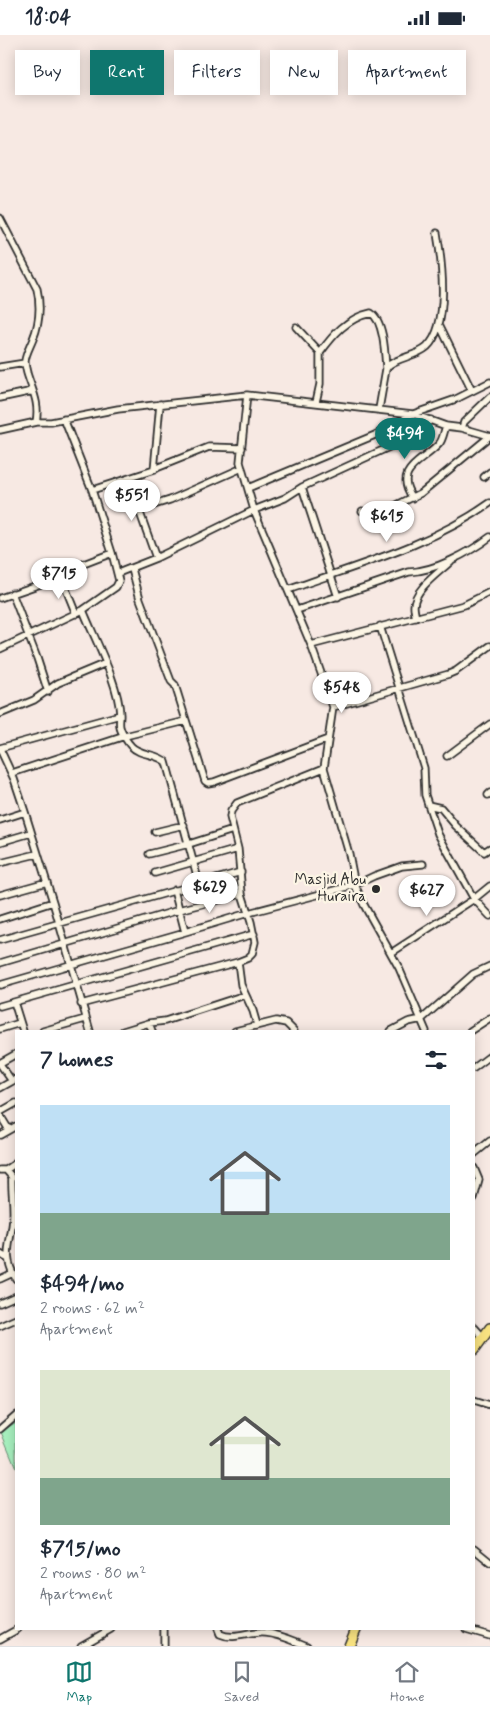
<!DOCTYPE html>
<html lang="en">
<head>
<meta charset="utf-8">
<style>
	:root { --surface:#fff; --page:#f2f2f3; --text:#1f2937; --muted:#747a83; --line:#e0e1e3; --accent:#0f766e }
	body { margin:0; font-family:Mynerve,sans-serif; background:var(--page); color:var(--text); height:100vh; display:flex; flex-direction:column; font-size:19px; white-space:nowrap }
	* { box-sizing:border-box; margin:0 }
	p { font-size:16px; color:var(--muted) }
	.icon { flex:none; width:28px; height:28px; fill:none; stroke:currentColor; stroke-width:2; stroke-linecap:round; stroke-linejoin:round }
	.map { position:relative; flex:1; overflow:hidden }
	.drawer { position:absolute; left:15px; top:995px; width:460px; height:600px; display:flex; flex-direction:column; background:var(--surface); border-radius:0px; box-shadow:0 2px 12px #0003 }
	.drawer>* { flex:none }
	.guide { position:absolute; left:15px; top:15px; width:460px; height:45px; display:flex; gap:10px }
	.price { position:absolute; translate:-50% -42px; padding:0 11px; border-radius:18px; background:#fff; color:#222; font-size:16px; line-height:32px; filter:drop-shadow(0 1px 2px #0008) }
	.price::after { content:''; position:absolute; left:50%; top:30px; width:15px; height:11px; margin-left:-8px; background:inherit; clip-path:polygon(0 0,100% 0,50% 100%) }
	.price.active { background:var(--accent); color:#fff }
	ul { padding:0; list-style:none }
	li { display:grid; align-content:center; gap:10px; height:265px; padding:0 25px }
	li span { display:grid; place-items:center; height:155px; border-radius:0px; color:#555 }
	li>.icon { margin-inline-start:auto }
	span .icon { width:90px; height:90px; fill:#fffc; stroke-width:1 }
	li b { font-size:21px }
	h2 { display:flex; justify-content:space-between; align-items:center; height:60px; padding:0 25px; font-size:21px }
	.chip { padding:0 18px; border-radius:0px; background:var(--surface); box-shadow:0 2px 12px #0003; font-size:18px; line-height:45px }
	.chip.active { background:var(--accent); color:#fff }
	.status { display:flex; justify-content:space-between; align-items:center; height:35px; padding:0 25px; background:var(--surface); direction:ltr }
	.status svg { height:14px; fill:currentColor }
	.tabs { display:flex; justify-content:space-around; align-items:center; height:70px; border-top:1px solid var(--line); background:var(--surface); font-size:14px; color:var(--muted) }
	.tabs a { display:grid; justify-items:center; gap:2px }
	.tabs .active { color:var(--accent) }
	.map>svg:first-child { display:block }
	.green { fill:#a8f1bf; stroke:#6a8e75 }
	.lines { fill:none; stroke-linecap:round; stroke-linejoin:round }
	.street-casing { stroke:#2b2b2b; stroke-width:9 }
	.primary-casing { stroke:#2b2b2b; stroke-width:12 }
	.street { stroke:#fcf5e5; stroke-width:5.5 }
	.primary { stroke:#f8e281; stroke-width:9 }
	.poi-dot { fill:#2b2b2b; stroke:#fcf5e5; stroke-width:2 }
	.labels { text-anchor:middle; dominant-baseline:central; stroke-width:4.5; stroke-linejoin:round; paint-order:stroke }
	.poi-label { font-size:15px; fill:#2b2b2b; stroke:#fcf5e5; text-anchor:end }
</style>
</head>
<body>
<div class="status"><b>18:04</b><svg viewBox="0 0 49 12"><path d="M0 12V9h3v3zM5 12V6h3v6zM10 12V3h3v9zM15 12V0h3v12zM26 1h20v11H26zM47 4h2v5h-2z"/></svg></div>
<div class="map">
<svg width="490" height="1611" viewBox="0 0 490 1611">
	<rect width="100%" height="100%" fill="#f7e9e3"/>
	<filter id="ink" filterUnits="userSpaceOnUse"><feTurbulence type="fractalNoise" baseFrequency=".02" numOctaves="2"/><feDisplacementMap in="SourceGraphic" scale="10" xChannelSelector="R" yChannelSelector="G"/><feConvolveMatrix kernelMatrix="1 2 1 2 8 2 1 2 1" color-interpolation-filters="sRGB"/></filter>
	<g filter="url(#ink)">
		<path class="green" d="M16,1387v46l-15,-36z"/>
		<g class="lines">
			<defs>
				<path id="street" d="M0,183l37,71c4,18 3,33 -4,50 -3,8 -7,14 -8,22 0,4 1,8 2,12 5,17 13,30 9,49
					M440,291l32,65
					M296,292l24,26v31l-4,18
					M320,318c13,-18 27,-35 51,-40 13,8 14,41 15,56
					M0,332l25,-4
					M247,360l-7,67 14,48 57,135 22,62 -9,61 25,86 6,31 9,20 35,63 27,63
					M0,363l33,-7
					M379,374l7,-40 3,-4c11,-8 28,-9 38,-18 23,-22 15,-85 10,-114
					M64,384l28,71 20,63 7,28 -3,6 -33,23c12,30 36,74 37,105 0,4 -1,8 0,12 1,5 7,15 11,19 9,10 26,7 35,16l33,121
					M462,393l2,-6 26,-25
					M0,395l36,-8h15l67,-13 129,-14 166,19 33,12 16,2 28,8
					M154,435l6,-66
					M484,442l6,-5
					M128,444l28,79
					M302,452l36,110
					M248,453l127,-53 38,-21 43,-15 34,-17
					M92,455l62,-20 5,-3 50,-20 33,1
					M413,463c-21,-29 10,-36 26,-54 4,-4 5,-13 7,-18
					M138,475l32,-10 72,-32
					M362,476l12,3 9,-2 38,-19 69,-57
					M132,534l8,30 31,82 4,4 30,96 3,2 6,-1 114,-43
					M118,538l38,-15 98,-48 31,-12 17,-11 96,-44 17,-10 16,-13
					M61,542l15,37
					M288,555c69,-25 142,-44 202,-87
					M12,558l25,65 11,34
					M0,563l61,-21 7,-7 44,-17
					M297,575l112,-38c26,-1 60,-19 81,-35
					M416,583c-1,-4 -2,-8 -2,-12 0,-17 26,-34 37,-45
					M380,591l44,142 1,27 13,39 36,65 16,17
					M311,610l153,-40 26,-13
					M0,614l83,-39
					M333,672l116,-33 7,-3 34,-25
					M0,679l34,-14 24,-17 48,-20
					M0,713l120,-33
					M0,714l14,30 11,33 28,90 37,129
					M447,721l43,-32
					M12,738l113,-37 61,-15
					M488,760l2,-2
					M428,770l13,3 15,18 28,26 6,-4
					M0,785l25,-8
					M155,797l29,-7
					M0,807l31,-9
					M149,819l40,-10 44,-14
					M0,828l37,-9
					M155,838l83,-24
					M174,855l11,42
					M0,860l47,-13
					M0,884l53,-17
					M0,905l241,-68
					M391,918l83,-54 16,-13
					M0,928l179,-53 63,-16
					M0,950l185,-53 63,-19 107,-28 19,-9 28,-10 21,-2
					M14,967l9,29
					M81,969l157,-42
					M0,971l254,-72
					M149,988l3,8
					M257,990l-4,-14 -12,-26 -3,-23 10,-4 4,-4 3,-12 -4,-20 -9,-28 -4,-45 -8,-32 1,-6 6,-8 87,-35
					M0,994l20,-6
					M43,996l42,-12
					M123,996l26,-8 16,-2 80,-26
					M235,996l41,-10 10,2 8,8
					M391,996l17,-9 14,-3 51,-45 17,-8
					M470,996l20,-13
					M0,1028l16,-9
					M0,1029l12,17
					M474,1033l16,-12
					M0,1053l16,-9
					M0,1077l16,-9
					M0,1080l9,15
					M0,1100l16,-9
					M474,1119l16,-13
					M474,1133l5,12 -5,18
					M0,1135h6l10,-7
					M6,1135l6,7c-1,13 2,26 1,40 -1,25 -12,37 3,62
					M0,1219l7,4
					M0,1244l13,-6
					M0,1268l16,-7
					M0,1291l16,-7
					M474,1292l9,10
					M474,1365l16,5
					M0,1394l16,-14
					M474,1514l16,13
					M164,1594v17
					M218,1594l2,5c15,7 30,-3 46,-1 14,1 28,8 41,13
					M466,1594l24,7
					M0,1604l18,-10
					M81,1611l30,-17"/>
				<path id="primary" d="M474,1315l16,-22
					M349,1611l7,-17"/>
			</defs>
			<use href="#street" class="street-casing"/>
			<use href="#primary" class="primary-casing"/>
			<use href="#street" class="street"/>
			<use href="#primary" class="primary"/>
		</g>
	</g>
	<circle class="poi-dot" cx="376" cy="854" r="5"/>
	<g class="labels">
		<g class="poi-label">
			<text x="366" y="845">Masjid Abu<tspan x="366" dy="17">Huraira</tspan></text>
		</g>
	</g>
</svg>
<b class="price active" style="left:405px;top:425px">$494</b>
<b class="price" style="left:132px;top:487px">$551</b>
<b class="price" style="left:387px;top:508px">$615</b>
<b class="price" style="left:59px;top:565px">$715</b>
<b class="price" style="left:342px;top:679px">$548</b>
<b class="price" style="left:210px;top:879px">$629</b>
<b class="price" style="left:427px;top:882px">$627</b>
<div class="guide">
<a class="chip">Buy</a>
<a class="chip active">Rent</a>
<a class="chip">Filters</a>
<a class="chip">New</a>
<a class="chip">Apartment</a>
</div>
<section class="drawer">
<h2>7 homes<svg class="icon" aria-label="filters" viewBox="0 0 24 24"><path d="M4 7h16M4 17h16"/><circle cx="9" cy="7" r="2"/><circle cx="15" cy="17" r="2"/></svg></h2>
<ul>
<li><span style="background:linear-gradient(#bfe0f5 70%,#7fa58c 0)"><svg class="icon" aria-label="home" viewBox="0 0 24 24"><path d="M3 11l9-7 9 7M6 9v11h12V9"/></svg></span><div><b>$494/mo</b><p>2 rooms · 62 m²</p><p>Apartment</p></div></li>
<li><span style="background:linear-gradient(#dfe7d0 70%,#7fa58c 0)"><svg class="icon" aria-label="home" viewBox="0 0 24 24"><path d="M3 11l9-7 9 7M6 9v11h12V9"/></svg></span><div><b>$715/mo</b><p>2 rooms · 80 m²</p><p>Apartment</p></div></li>
</ul>
</section>
</div>
<nav class="tabs">
<a class="active"><svg class="icon" aria-label="map" viewBox="0 0 24 24"><path d="M3 6l6-2 6 2 6-2v14l-6 2-6-2-6 2zM9 4v14M15 6v14"/></svg>Map</a>
<a><svg class="icon" aria-label="saved" viewBox="0 0 24 24"><path d="M7 4h10v16l-5-4-5 4z"/></svg>Saved</a>
<a><svg class="icon" aria-label="home" viewBox="0 0 24 24"><path d="M3 11l9-7 9 7M6 9v11h12V9"/></svg>Home</a>
</nav>
</body>
</html>
